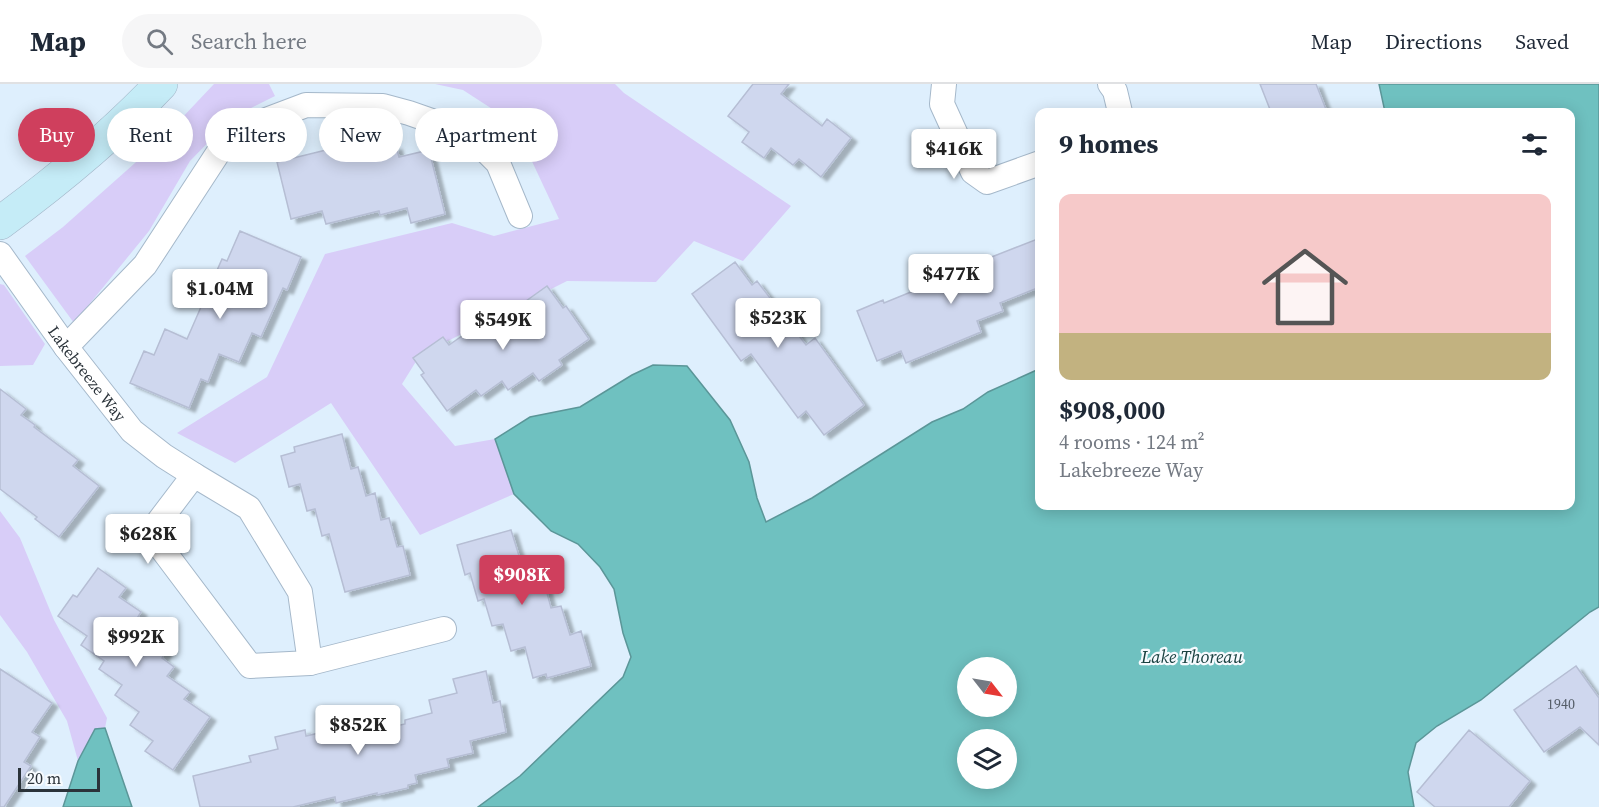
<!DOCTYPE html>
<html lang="en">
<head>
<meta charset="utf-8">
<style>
	:root { --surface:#fff; --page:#f6f6f7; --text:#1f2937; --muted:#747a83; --line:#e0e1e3; --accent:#cf3f5d }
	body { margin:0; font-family:"Source Serif 4",serif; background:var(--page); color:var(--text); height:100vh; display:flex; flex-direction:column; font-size:22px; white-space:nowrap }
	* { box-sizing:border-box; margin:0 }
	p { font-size:20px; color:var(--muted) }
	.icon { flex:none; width:33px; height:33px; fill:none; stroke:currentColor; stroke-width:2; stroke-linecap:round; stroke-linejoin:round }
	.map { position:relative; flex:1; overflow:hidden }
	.details { position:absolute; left:1035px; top:24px; width:540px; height:402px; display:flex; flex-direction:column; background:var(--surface); border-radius:12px; box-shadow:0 3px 15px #0003 }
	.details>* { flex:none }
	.hud { position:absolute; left:18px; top:24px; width:570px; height:54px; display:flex; gap:12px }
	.needle { width:39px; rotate:121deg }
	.tools { position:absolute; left:957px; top:573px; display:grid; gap:12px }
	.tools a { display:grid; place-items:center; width:60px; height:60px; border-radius:50%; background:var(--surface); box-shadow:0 3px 15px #0003; font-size:30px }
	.scale { position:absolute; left:18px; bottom:15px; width:82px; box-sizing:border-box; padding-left:6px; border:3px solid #2b333a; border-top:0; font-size:16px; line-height:21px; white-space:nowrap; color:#2b333a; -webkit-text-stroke:4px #f6fafe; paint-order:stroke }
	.price { position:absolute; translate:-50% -51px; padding:0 14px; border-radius:6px; background:#fff; color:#222; font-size:20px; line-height:39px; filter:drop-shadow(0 2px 3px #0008) }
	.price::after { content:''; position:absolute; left:50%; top:36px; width:18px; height:14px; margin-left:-9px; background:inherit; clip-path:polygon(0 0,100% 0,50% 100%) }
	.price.current { background:var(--accent); color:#fff }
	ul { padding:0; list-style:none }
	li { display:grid; align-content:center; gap:12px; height:318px; padding:0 24px }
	li span { display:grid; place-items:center; height:186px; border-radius:12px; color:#555 }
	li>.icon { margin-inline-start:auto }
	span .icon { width:108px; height:108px; fill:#fffc; stroke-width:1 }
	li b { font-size:26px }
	h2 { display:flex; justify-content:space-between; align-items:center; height:72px; padding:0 24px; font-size:26px }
	.pill { padding:0 21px; border-radius:27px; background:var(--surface); box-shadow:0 3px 15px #0003; font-size:21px; line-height:54px }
	.pill.current { background:var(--accent); color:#fff }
	header { display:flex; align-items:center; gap:36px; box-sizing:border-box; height:84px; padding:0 30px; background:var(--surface); border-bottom:2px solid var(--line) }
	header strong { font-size:28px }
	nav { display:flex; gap:33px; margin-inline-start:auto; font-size:21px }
	.search { width:420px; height:54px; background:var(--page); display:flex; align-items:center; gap:15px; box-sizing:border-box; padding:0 21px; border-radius:33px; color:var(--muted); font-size:22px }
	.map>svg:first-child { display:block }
	.green { fill:#d8cdf8 }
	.water { fill:#6fc1c0; stroke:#5b9698; stroke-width:1.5; fill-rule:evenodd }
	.building { fill:#cfd7ee; stroke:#b6bed4; stroke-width:1.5; filter:url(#shadow) }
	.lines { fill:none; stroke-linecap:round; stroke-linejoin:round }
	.street-casing { stroke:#a5b8ca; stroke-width:26 }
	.secondary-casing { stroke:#a5b8ca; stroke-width:34 }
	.street { stroke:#fff; stroke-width:24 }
	.secondary { stroke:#c5ecf7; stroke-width:33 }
	.labels { text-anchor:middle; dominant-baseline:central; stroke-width:4.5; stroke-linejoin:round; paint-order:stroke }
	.number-label { font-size:14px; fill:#545c67 }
	.street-label { font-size:16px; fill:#2b333a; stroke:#f6fafe }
	.water-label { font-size:18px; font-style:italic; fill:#194140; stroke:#f6fafe }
</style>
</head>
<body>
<header>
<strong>Map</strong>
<div class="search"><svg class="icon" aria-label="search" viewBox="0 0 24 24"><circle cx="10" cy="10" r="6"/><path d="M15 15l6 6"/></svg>Search here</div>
<nav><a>Map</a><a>Directions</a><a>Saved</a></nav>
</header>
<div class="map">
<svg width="1599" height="723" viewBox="0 0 1599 723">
	<defs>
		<filter id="shadow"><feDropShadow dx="6" dy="4" stdDeviation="1.5" flood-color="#0004"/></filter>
	</defs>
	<rect width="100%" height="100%" fill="#deeffd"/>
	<path class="green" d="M214,0h55l6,12 -42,21 -43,44 -41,70 -75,92 -49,-67 38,-29 99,-88z
		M435,0h180l9,9 167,113 -48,55 -49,-20 -38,41 -89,-1 -147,74 -18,29 53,62 40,-7 19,55 -94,41 -89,-132 -96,60 -58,-30 90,-56 58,-123 127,-31 42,13 65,-17 -45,-96 -51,-33z
		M0,200l4,1 41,59 -12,21 -33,1z
		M0,427l20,27 34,82 53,98 -2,10 -10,1 -17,32 -11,-40 -40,-69 -27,-37z"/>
	<path class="water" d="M1379,0h220v523l-9,5 -109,88 -44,26 -21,17 -8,29 6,35h-936l42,-31 103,-99 8,-20 -8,-24 -9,-44 -14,-22 -22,-23 -27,-13 -37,-37 -19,-55 35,-22 50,-10 52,-32 21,-10 34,1 43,54 19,42 8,36 9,24 46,-24 120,-76 31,-13 25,-17 51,-23 1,137h530v-394h-185zM968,584h38v38h-38zM968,656h38v38h-38z
		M105,644l27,79h-69l15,-46 17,-32z"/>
	<path class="building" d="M753,0h36l-8,10 41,32 5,-7 24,19 -30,39 -22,-18 -6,6 -22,-17 -7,10 -22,-16 7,-10 -21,-16z
		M1260,0h56l11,28h-56z
		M367,56l3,13 26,-7 3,11 30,-7 16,64 -34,9 -4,-15 -27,7 -1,-4 -53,13 -4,-13 -31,8 -14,-57z
		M240,147l61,26 -14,33 -4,-2 -22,49 -9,-4 -13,29 -20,-8 -11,28 -7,-3 -12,29 -59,-25 14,-32 10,4 11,-26 22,10 35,-80 5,2z
		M1040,154v49l-40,16 3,8 -26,10 4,11 -75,31 -5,-12 -24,10 -20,-50 26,-11 1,3 83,-34 -1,-2z
		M735,178l17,23 5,-4 49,64 9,-7 49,67 -40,30 -18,-24 -8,7 -47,-64 -10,7 -49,-67z
		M547,202l16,22 3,-2 23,33 -30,21 3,5 -23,16 -6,-8 -25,17 -6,-9 -21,15 -5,-6 -29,21 -26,-36 3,-2 -11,-15 30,-21 6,8 23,-16 5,7z
		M0,305l26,20 -5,6 14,10 -1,2 44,33 -5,6 26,20 -40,51 -24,-18 2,-2 -37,-28z
		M342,350l9,35 7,-2 8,29 9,-3 6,27 8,-2 8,29 6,-1 7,29 -65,17 -16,-58 -7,2 -7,-27 -8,2 -7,-27 -11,3 -8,-31 14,-4 -1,-5z
		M511,446l9,29 9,-2 8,27 7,-2 7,26 10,-2 9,29 11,-4 10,35 -44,12 -1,-4 -13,4 -8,-31 -14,4 -8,-27 -11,2 -8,-27 -6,2 -8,-28 -5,2 -8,-30z
		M98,484l28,20 -7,9 22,15 -5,8 23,17 -5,6 12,8 -4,7 12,9 -7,9 23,16 -6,7 26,18 -37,53 -28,-19 8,-10 -23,-16 9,-13 -24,-17 7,-10 -23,-16 5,-8 -23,-16 6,-9 -29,-20 15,-21 4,2z
		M1576,582l23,32v47l-19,-18 -36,25 -30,-42z
		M0,585l52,34 -20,29 8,5 -16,25 7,4 -27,41h-4z
		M486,587l7,32 7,-2 6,31 -36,9 3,12 -26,6 2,8 -34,8 2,8 -9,2v3l-31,7v-2l-41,10 -1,-6 -42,10h-93l-7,-31 58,-14 -2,-6 29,-7 -3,-12 30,-7 1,6 30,-7 2,10 67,-15v-4l27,-7 -3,-13 28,-7 -4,-14z
		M1469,646l61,51 -21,26h-74l-18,-15z"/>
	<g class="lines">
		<defs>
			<g id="street">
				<path d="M944,0l-2,20 31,68 14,10 53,-19"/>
				<path d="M1110,0l5,7 5,21"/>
				<path id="s1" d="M0,170l66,93 66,84 32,25 30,19"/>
				<path d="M66,263l79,-82 75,-115 41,-28 45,-17 77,1 26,7 60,21 29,29 22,53"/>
				<path d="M194,391l55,33 51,84 10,71 -60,3 -100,-133z"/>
				<path d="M310,579l134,-34"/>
			</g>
			<path id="secondary" d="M0,139c57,-42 112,-87 161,-139"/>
		</defs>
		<use href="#street" class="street-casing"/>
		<use href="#secondary" class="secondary-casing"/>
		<use href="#street" class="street"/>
		<use href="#secondary" class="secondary"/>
	</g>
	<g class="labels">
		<g class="number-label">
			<text x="1561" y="620">1940</text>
		</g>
		<g class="street-label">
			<text stroke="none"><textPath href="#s1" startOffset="148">Lakebreeze Way</textPath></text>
		</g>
		<g class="water-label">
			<text x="1192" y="572">Lake Thoreau</text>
		</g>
	</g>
</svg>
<div class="tools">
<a><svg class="needle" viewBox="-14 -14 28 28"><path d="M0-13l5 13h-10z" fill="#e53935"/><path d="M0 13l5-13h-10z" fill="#747a83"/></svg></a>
<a><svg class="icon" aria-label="layers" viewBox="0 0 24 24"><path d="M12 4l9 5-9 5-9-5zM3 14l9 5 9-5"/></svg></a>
</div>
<div class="scale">20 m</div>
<b class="price" style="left:954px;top:96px">$416K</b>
<b class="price" style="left:951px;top:221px">$477K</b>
<b class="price" style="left:220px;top:236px">$1.04M</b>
<b class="price" style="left:778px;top:265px">$523K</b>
<b class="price" style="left:503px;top:267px">$549K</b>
<b class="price" style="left:148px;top:481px">$628K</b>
<b class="price current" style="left:522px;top:522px">$908K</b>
<b class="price" style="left:136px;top:584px">$992K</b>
<b class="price" style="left:358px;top:672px">$852K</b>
<div class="hud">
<a class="pill current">Buy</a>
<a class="pill">Rent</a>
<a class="pill">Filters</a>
<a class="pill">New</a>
<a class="pill">Apartment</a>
</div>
<section class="details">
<h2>9 homes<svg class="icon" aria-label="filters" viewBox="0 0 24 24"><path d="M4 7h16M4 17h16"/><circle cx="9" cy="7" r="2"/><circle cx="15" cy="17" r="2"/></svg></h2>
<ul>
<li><span style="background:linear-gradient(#f6c9c9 75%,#c2b280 0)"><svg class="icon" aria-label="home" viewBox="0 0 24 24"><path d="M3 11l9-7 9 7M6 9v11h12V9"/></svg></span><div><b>$908,000</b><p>4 rooms · 124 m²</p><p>Lakebreeze Way</p></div></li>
</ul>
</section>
</div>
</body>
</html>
